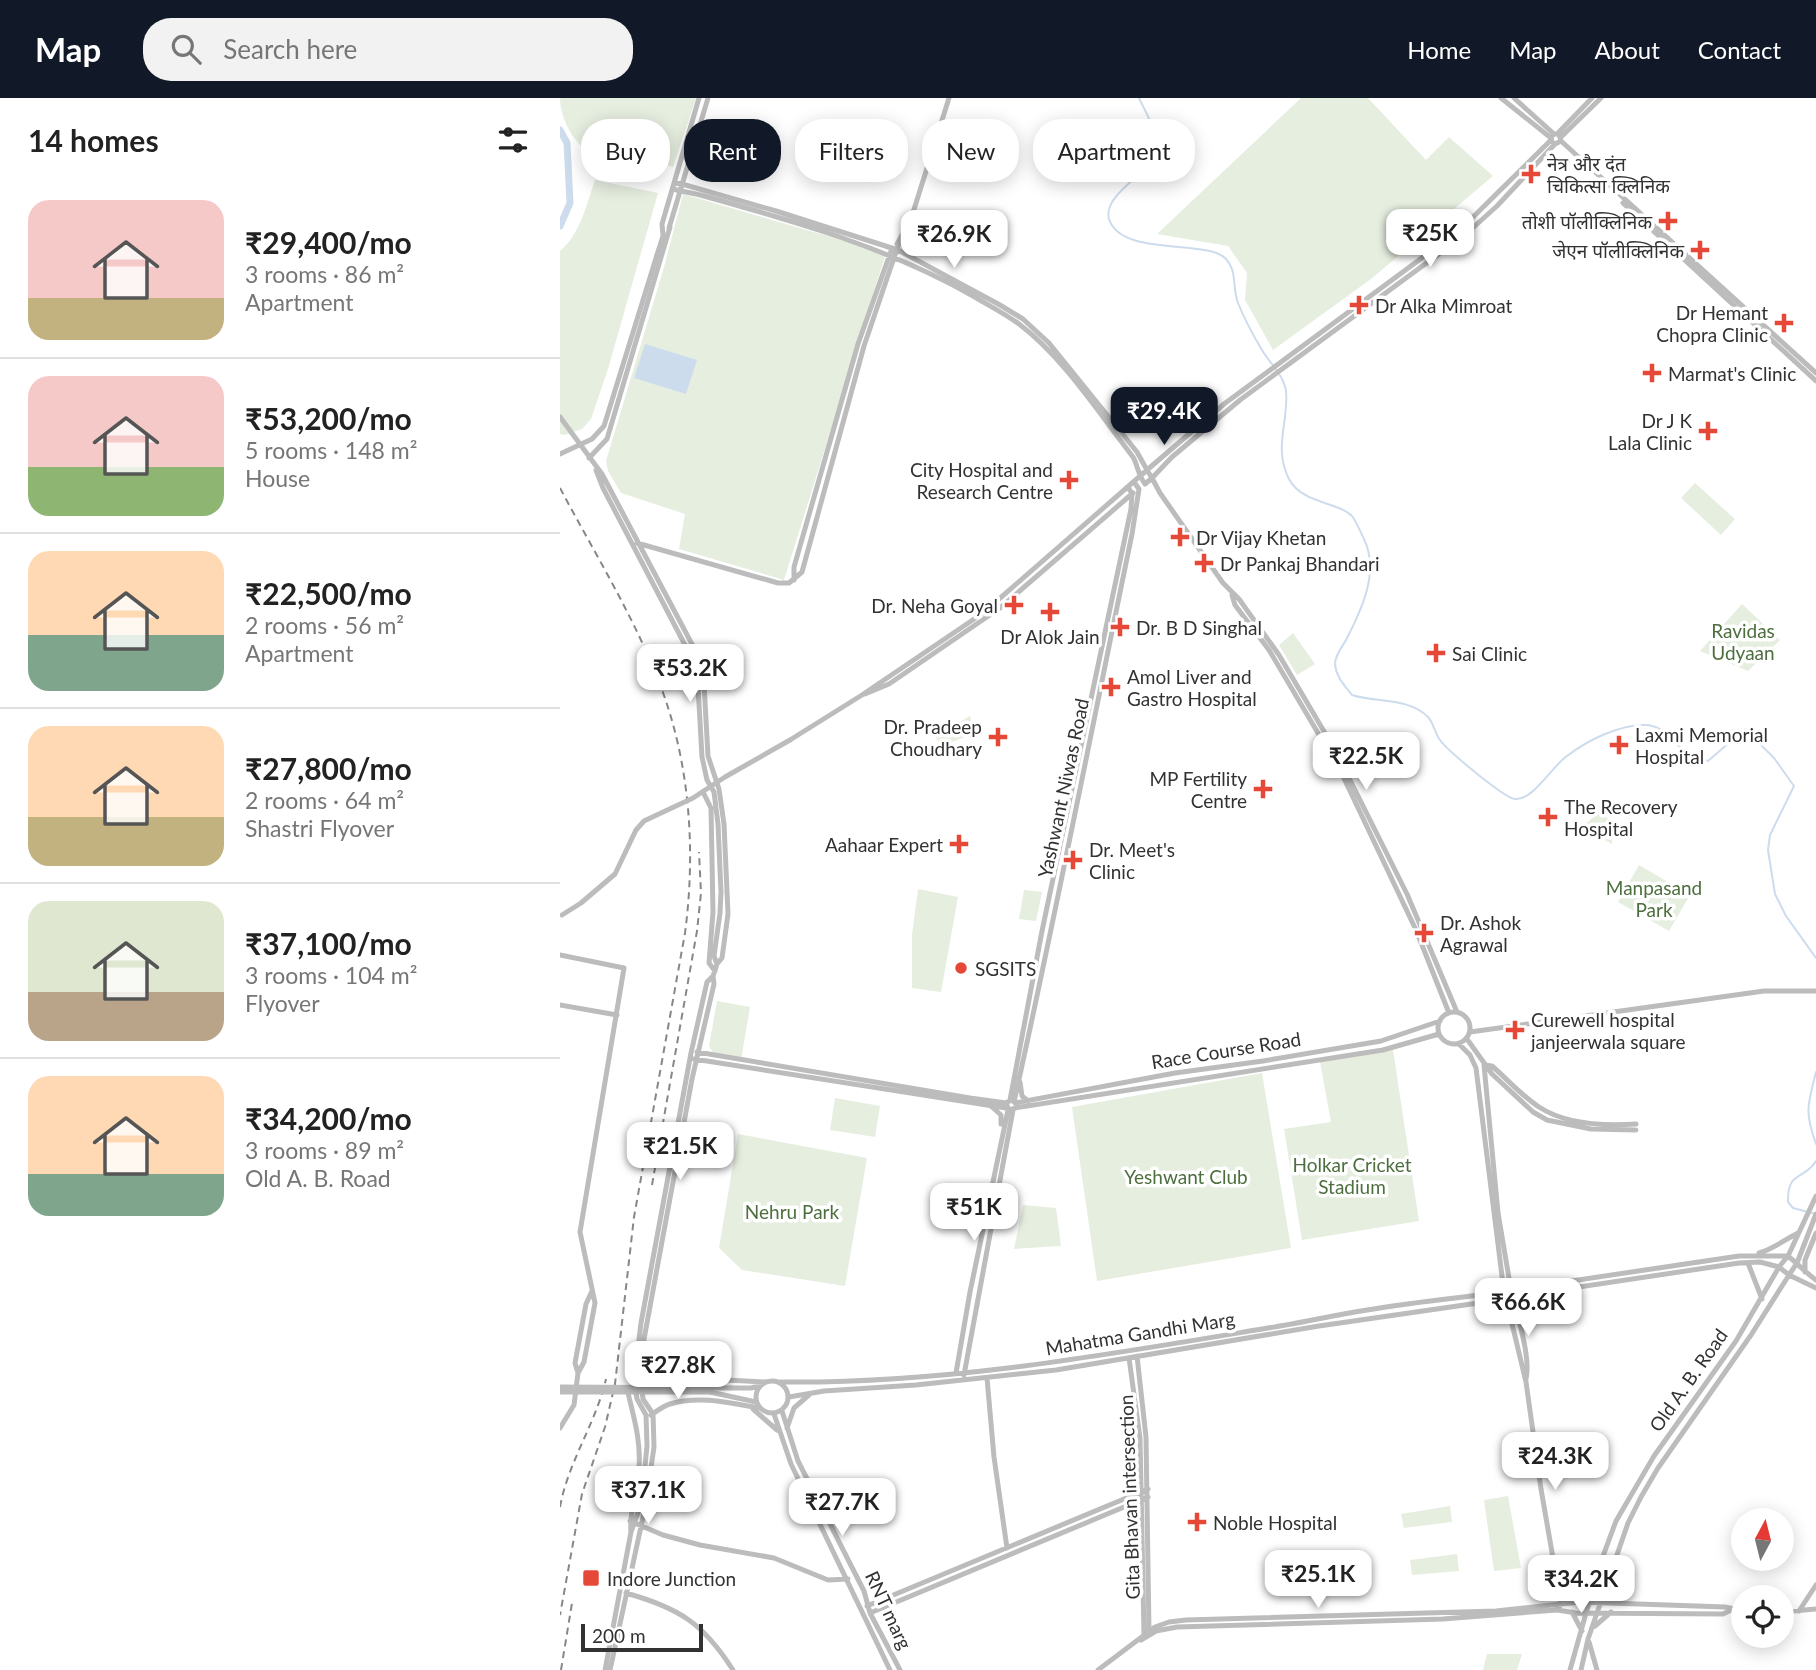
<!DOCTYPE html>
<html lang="en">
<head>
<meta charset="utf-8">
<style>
	:root { --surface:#fff; --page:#f2f2f2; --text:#222; --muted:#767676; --line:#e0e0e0; --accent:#111827 }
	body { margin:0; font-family:Lato,"Noto Sans Devanagari",sans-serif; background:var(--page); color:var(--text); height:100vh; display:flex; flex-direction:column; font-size:26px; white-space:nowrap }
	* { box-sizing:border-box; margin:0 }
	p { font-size:23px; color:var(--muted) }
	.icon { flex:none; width:38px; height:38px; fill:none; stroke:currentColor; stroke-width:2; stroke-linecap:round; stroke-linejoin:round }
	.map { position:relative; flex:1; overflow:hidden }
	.side { display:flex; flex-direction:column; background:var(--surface); width:560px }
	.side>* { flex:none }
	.guide { position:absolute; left:21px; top:21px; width:665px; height:63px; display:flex; gap:14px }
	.needle { width:46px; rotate:7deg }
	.fabs { position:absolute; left:1171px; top:1410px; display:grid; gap:14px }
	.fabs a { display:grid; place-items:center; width:63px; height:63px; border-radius:50%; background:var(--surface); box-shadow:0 4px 18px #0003; font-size:35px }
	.scale { position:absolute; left:21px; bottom:18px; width:122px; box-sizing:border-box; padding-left:7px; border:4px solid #323232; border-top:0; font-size:19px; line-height:24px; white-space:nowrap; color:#323232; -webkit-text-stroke:5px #fff; paint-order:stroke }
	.price { position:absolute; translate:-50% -60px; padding:0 16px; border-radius:14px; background:#fff; color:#222; font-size:23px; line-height:46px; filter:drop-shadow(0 2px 4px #0008) }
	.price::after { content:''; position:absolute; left:50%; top:42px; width:21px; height:16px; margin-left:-10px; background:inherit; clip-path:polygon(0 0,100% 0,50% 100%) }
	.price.current { background:var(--accent); color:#fff }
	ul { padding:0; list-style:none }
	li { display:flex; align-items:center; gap:21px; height:175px; padding:0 28px }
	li+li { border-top:2px solid var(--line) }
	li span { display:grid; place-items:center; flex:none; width:196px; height:140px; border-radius:21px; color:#555 }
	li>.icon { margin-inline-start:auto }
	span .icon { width:84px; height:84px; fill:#fffc; stroke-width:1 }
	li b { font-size:30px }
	h2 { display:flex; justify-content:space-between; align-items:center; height:84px; padding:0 28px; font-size:30px }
	.tag { padding:0 24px; border-radius:28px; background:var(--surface); box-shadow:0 4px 18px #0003; font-size:24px; line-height:63px }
	.tag.current { background:var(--accent); color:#fff }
	header { display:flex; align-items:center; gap:42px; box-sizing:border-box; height:98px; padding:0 35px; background:var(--accent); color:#fff }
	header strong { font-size:33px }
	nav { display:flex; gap:38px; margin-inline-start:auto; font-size:24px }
	.search { width:490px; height:63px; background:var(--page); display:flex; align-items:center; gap:18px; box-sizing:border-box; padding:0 24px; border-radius:28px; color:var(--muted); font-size:26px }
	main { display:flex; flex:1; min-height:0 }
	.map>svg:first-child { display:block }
	.green { fill:#e6eee0 }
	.water { fill:#cddced }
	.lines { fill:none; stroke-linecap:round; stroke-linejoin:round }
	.stream { stroke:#cddced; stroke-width:2 }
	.river { stroke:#cddced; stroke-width:7 }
	.secondary { stroke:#bcbcbc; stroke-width:5 }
	.rail { stroke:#878787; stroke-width:2; stroke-dasharray:7 5; stroke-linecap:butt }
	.secondary-bridge { stroke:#bcbcbc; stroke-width:5 }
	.poi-dot { fill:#e54837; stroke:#fff; stroke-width:2.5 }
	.labels { text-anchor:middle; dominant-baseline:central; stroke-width:7; stroke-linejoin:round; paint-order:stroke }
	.poi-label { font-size:19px; fill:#323232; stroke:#fff; text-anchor:start }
	.park-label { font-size:19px; fill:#4d6e3e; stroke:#fff }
	.street-label { font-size:19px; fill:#323232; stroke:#fff }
</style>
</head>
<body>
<header>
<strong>Map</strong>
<div class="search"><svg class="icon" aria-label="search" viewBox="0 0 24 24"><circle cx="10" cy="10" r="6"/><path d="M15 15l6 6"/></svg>Search here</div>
<nav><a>Home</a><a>Map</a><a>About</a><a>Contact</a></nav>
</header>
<main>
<section class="side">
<h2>14 homes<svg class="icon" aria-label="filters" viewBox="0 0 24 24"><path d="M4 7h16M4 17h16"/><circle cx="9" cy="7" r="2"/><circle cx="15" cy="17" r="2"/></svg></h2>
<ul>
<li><span style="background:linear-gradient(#f6c9c9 70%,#c2b280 0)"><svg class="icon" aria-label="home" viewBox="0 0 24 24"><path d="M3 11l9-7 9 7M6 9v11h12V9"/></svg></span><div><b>₹29,400/mo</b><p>3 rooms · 86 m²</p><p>Apartment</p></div></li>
<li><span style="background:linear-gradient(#f6c9c9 65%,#8fb573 0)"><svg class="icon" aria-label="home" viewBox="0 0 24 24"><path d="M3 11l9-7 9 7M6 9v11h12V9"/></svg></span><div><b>₹53,200/mo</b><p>5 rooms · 148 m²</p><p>House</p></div></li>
<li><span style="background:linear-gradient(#ffd9b3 60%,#7fa58c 0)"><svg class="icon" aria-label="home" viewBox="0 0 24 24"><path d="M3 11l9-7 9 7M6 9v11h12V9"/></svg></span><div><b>₹22,500/mo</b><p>2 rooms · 56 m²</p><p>Apartment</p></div></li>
<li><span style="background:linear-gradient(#ffd9b3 65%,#c2b280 0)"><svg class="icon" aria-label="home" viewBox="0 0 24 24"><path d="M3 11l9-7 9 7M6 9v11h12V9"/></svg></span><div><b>₹27,800/mo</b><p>2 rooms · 64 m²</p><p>Shastri Flyover</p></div></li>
<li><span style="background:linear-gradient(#dfe7d0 65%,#b9a48a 0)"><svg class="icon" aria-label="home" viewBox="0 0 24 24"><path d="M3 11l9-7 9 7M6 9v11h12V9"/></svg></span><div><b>₹37,100/mo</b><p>3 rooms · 104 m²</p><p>Flyover</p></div></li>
<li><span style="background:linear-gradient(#ffd9b3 70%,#7fa58c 0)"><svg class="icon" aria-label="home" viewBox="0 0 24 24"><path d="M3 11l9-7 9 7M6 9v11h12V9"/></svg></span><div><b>₹34,200/mo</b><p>3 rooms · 89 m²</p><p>Old A. B. Road</p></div></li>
</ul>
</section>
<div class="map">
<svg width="1256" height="1572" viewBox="0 0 1256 1572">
	<rect width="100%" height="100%" fill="#fff"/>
	<path class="green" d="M0,0h136l-23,69 -72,-24 -18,4c-13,-10 -23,-33 -23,-49z
		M741,0h67l58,62 23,-23 44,39 -122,103 -98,71 -28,-50 2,-27 -19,-27 -71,-12z
		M35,82l63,13 -50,176 -17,50 -9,10 -17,6 -5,-1v-183c20,-16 27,-48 35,-71z
		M123,96l203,59 -102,327 -105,-31 6,-35 -64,-21 -13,-22 -2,-10 58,-194z
		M1135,385l40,36 -14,16 -40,-37z
		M1182,506l38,36 -32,31 -48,-20z
		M733,535l22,31 -18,11 -18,-30z
		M410,618l4,17 -27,11 -8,-1 -4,-7z
		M1045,709l7,33v4l-30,-17z
		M1079,767l51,30 -21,36 -51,-29z
		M358,791l40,8 -17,95 -29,-4v-53z
		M464,792l18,2 -6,29 -17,-2z
		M157,903l33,6 -9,53 -27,-6 -5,-8z
		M833,952l26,171 -117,19 -18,-111 47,-7 -11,-60z
		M702,975l29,175 -194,33 -25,-174z
		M275,1000l45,8 -5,31 -45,-7z
		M178,1036l129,24 -22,128 -103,-16 -23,-22z
		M463,1107l33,3 5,38 -47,3z
		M948,1398l13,72 -27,3 -10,-71z
		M890,1408l2,16 -48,6 -3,-14z
		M897,1456l2,17 -47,4 -2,-15z
		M927,1556h35l-5,16h-34z"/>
	<path class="water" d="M85,246l52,16 -11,34 -52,-16z"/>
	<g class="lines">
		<path class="stream" d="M579,0c6,13 22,40 18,54 -5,20 -55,42 -48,67 12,38 96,20 116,39 13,13 7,30 13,45 6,15 15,32 24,47 7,12 22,26 24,41 3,30 -13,57 3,88 13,25 50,23 63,37 4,5 9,17 12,23 16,33 -3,72 -18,101 -4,7 -11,15 -11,24 1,13 10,22 17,31 25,8 56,2 76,22 5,5 7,16 12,23 8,11 64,58 75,59 18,2 38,-34 52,-43 21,-16 51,-31 78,-31 22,0 31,23 47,32 4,3 11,3 16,4l37,-32 29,29 20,28 -24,49 -2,15 7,44 11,22 30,42
			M1256,974c-8,33 -12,38 0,72
			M1255,1116l-22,-6 -5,-6c-1,-32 17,-22 28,-41"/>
		<path class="river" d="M0,32l7,13 3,60 -10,23"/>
		<path class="secondary" d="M941,0l50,40
			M954,0l40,36
			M997,36l35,-36
			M1001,39l40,-39
			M1001,43l-6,3 -3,-2 -1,-5 3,-3h5l2,7 255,232
			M115,84l101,29 122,39 102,55 23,14 26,24 88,109 10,18 77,-66 237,-175 90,-89
			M113,91c10,3 21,4 31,7 93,26 185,52 269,100 15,9 31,17 46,28 44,33 80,89 114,133 5,9 5,18 12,27l7,-6 -5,-8 -8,7 -156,136 -121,82 -72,45
			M1063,105l193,178
			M109,130l39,-130
			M337,146l14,-25 38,-121
			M97,157l6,-19 -1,-12 37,-126
			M0,319l42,57 101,191 5,91 11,33 5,35 4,90 -6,44 -5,6 -4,12 1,8 -22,95 -50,271 -1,31 2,18 10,15 1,33 -9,61 -35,162
			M29,360l18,-19 63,-212
			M36,372l7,18 94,180 5,89 5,23 7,12 4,32 3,68 -1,21 -6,43 3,8
			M77,445l141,40h11l13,-11 62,-226 35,-103
			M234,482v-13l64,-223 33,-93
			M672,497l3,10 34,45 72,122 75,158 33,83
			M305,596l24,-10 111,-76 133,-115
			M143,694l8,16 2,104 -4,51 6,8
			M0,857l64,13 -44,264 15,71 -11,59 -6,11
			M0,907l57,10
			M878 930a16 16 0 1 1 32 0a16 16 0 1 1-32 0Z
			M897,914l-50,-118 -72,-144 -56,-95 -40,-56 -16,-16 -63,-90 -8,-15 20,-21 68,-57 226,-166 31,-28 58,-62
			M910,934l294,-41h52
			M907,941l25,35 41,38 14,8 44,9 45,1
			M137,954l273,46 36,5 5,-3
			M134,961l312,49
			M924,967l14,148 13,77 228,-34h49l28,-60
			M924,967l8,1c15,13 30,30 47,41 26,17 66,19 97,17
			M460,984l2,14 6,5
			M450,1002l32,-169 89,-422 1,-15 -4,-7
			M454,1004c42,-189 79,-379 118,-568l7,-45 -5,-7
			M446,1005l3,7 6,-2
			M455,1005l160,-30 88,-12 118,-20 59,-20
			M432,1009l9,8v9
			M455,1010l368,-58 56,-16
			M1256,1116l-19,49 -8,12 -10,-8 9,-11c10,8 17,16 28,24
			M1199,1155c16,-5 25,-13 39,-20
			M1188,1165l14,36
			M1245,1174v-12l11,-27
			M577,1258l9,81 3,195
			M569,1260l11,80 4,196
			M396,1275l14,-81 38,-182
			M404,1277l49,-265
			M427,1280l7,79 13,91
			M966,1281c5,-22 -8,-59 -13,-82l-2,-7 -7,2 2,7 7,-2 226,-34 21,-1 19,5 -43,74 -82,115 -38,65 -17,46 -29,103
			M196 1299a16 16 0 1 1 32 0a16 16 0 1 1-32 0Z
			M79,1283l69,-2 58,3
			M220,1284c164,2 326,-27 488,-54 33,-5 66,-13 99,-18 46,-8 91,-12 137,-18l-28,-224 -6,-13 -11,-11
			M171,1290h20l8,-2
			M150,1294l46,10
			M68,1295c6,25 13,48 11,75 -2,21 -10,43 -8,64
			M229,1299l35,-6 92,-6 140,-15 263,-44 187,-27 20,83 15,107 20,115 -4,6
			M193,1311l24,21
			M222,1313l16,50 66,130 6,22 30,57
			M214,1316l17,50 99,206
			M91,1317c6,-4 12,-9 19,-11 28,-9 61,-1 89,4
			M0,1330l14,-23 4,-32 -3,-10 11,-59 6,-13
			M227,1330l7,-20 16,-14
			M70,1423l33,14 37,10 74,13 54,22 20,-1
			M999,1488l17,8 11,-3 6,-5
			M66,1495c53,15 77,30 107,77
			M307,1508l281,-117
			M1239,1513l17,-26
			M1012,1514l10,19
			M1222,1514l34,-3
			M310,1515l278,-116
			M1035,1528l16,-14
			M581,1542l15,-9 21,-4 266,-8 114,-9 19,3 147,1 8,-4
			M1029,1544l8,28
			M45,1572l26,-138 9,-25 4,-31 3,-30 -1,-31 -9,-16 -3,-19 7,-57 50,-270 16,-71 6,-6
			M538,1572l57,-43 14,-5 17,-2 310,-9 84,-9 145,5 18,4
			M1021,1572l7,-31 40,-116 13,-26 17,-29 93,-133 38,-60 27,13"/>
		<path class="rail" d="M0,390c34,64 73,127 99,194 31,79 37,168 26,251l-51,284 -19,167 -10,43 -23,67 -22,121
			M92,1087l45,-254 4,-38 -2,-41
			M0,1409c8,-45 36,-84 46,-128
			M1,1572l11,-67"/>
		<path class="secondary-bridge" d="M0,356l32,-15 12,-13 53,-171
			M2,817l19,-12 34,-29 21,-44 8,-9 49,-23 32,-21 65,-37
			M0,1289l171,1
			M0,1294h150"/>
	</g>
	<g class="poi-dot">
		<path d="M967.5 65.5h7v7h7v7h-7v7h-7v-7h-7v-7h7z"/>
		<path d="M1104.5 112.5h7v7h7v7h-7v7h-7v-7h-7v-7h7z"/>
		<path d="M1136.5 141.5h7v7h7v7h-7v7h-7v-7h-7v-7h7z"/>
		<path d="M795.5 196.5h7v7h7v7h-7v7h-7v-7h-7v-7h7z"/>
		<path d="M1220.5 214.5h7v7h7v7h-7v7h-7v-7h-7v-7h7z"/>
		<path d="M1088.5 264.5h7v7h7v7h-7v7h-7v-7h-7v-7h7z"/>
		<path d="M1144.5 322.5h7v7h7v7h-7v7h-7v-7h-7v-7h7z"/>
		<path d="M505.5 371.5h7v7h7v7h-7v7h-7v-7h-7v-7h7z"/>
		<path d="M616.5 428.5h7v7h7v7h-7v7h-7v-7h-7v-7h7z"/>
		<path d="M640.5 454.5h7v7h7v7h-7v7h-7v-7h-7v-7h7z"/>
		<path d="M450.5 496.5h7v7h7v7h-7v7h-7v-7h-7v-7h7z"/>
		<path d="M486.5 503.5h7v7h7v7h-7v7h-7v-7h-7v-7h7z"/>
		<path d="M556.5 518.5h7v7h7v7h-7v7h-7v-7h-7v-7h7z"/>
		<path d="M872.5 544.5h7v7h7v7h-7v7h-7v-7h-7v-7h7z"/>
		<path d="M547.5 578.5h7v7h7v7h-7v7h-7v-7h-7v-7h7z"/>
		<path d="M434.5 628.5h7v7h7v7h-7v7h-7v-7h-7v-7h7z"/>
		<path d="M1055.5 636.5h7v7h7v7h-7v7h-7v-7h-7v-7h7z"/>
		<path d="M699.5 680.5h7v7h7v7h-7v7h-7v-7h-7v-7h7z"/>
		<path d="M984.5 708.5h7v7h7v7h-7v7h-7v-7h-7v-7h7z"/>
		<path d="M395.5 735.5h7v7h7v7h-7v7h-7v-7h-7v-7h7z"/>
		<path d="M509.5 751.5h7v7h7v7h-7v7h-7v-7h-7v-7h7z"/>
		<path d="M860.5 824.5h7v7h7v7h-7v7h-7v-7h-7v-7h7z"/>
		<circle cx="401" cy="870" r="7"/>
		<path d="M951.5 921.5h7v7h7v7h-7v7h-7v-7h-7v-7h7z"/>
		<path d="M633.5 1413.5h7v7h7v7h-7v7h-7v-7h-7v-7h7z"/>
		<rect x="22" y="1471" width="18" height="18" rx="3.5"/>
	</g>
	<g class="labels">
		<g class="poi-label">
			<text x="987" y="65">नेत्र और दंत<tspan x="987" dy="22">चिकित्सा क्लिनिक</tspan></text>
			<text x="1092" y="123" text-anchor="end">तोशी पॉलीक्लिनिक</text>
			<text x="1124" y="152" text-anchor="end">जेएन पॉलीक्लिनिक</text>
			<text x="815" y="207">Dr Alka Mimroat</text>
			<text x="1208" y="214" text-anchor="end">Dr Hemant<tspan x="1208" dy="22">Chopra Clinic</tspan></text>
			<text x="1108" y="275">Marmat's Clinic</text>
			<text x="1132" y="322" text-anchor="end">Dr J K<tspan x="1132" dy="22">Lala Clinic</tspan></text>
			<text x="493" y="371" text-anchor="end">City Hospital and<tspan x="493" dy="22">Research Centre</tspan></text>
			<text x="636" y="439">Dr Vijay Khetan</text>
			<text x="660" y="465">Dr Pankaj Bhandari</text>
			<text x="438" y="507" text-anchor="end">Dr. Neha Goyal</text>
			<text x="576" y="529">Dr. B D Singhal</text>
			<text x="490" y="538" text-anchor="middle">Dr Alok Jain</text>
			<text x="892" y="555">Sai Clinic</text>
			<text x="567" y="578">Amol Liver and<tspan x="567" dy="22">Gastro Hospital</tspan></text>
			<text x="422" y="628" text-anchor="end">Dr. Pradeep<tspan x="422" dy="22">Choudhary</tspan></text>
			<text x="1075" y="636">Laxmi Memorial<tspan x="1075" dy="22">Hospital</tspan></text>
			<text x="687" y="680" text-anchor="end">MP Fertility<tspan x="687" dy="22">Centre</tspan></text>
			<text x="1004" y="708">The Recovery<tspan x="1004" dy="22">Hospital</tspan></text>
			<text x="383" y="746" text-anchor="end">Aahaar Expert</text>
			<text x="529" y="751">Dr. Meet's<tspan x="529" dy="22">Clinic</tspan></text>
			<text x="880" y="824">Dr. Ashok<tspan x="880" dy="22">Agrawal</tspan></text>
			<text x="415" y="870">SGSITS</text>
			<text x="971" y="921">Curewell hospital<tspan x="971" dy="22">janjeerwala square</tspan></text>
			<text x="653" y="1424">Noble Hospital</text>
			<text x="47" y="1480">Indore Junction</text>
		</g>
		<g class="park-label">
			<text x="1183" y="532">Ravidas<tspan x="1183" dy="22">Udyaan</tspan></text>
			<text x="1094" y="789">Manpasand<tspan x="1094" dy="22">Park</tspan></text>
			<text x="792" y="1066">Holkar Cricket<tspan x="792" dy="22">Stadium</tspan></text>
			<text x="626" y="1078">Yeshwant Club</text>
			<text x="232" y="1113">Nehru Park</text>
		</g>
		<g class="street-label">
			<text transform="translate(503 690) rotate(-78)">Yashwant Niwas Road</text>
			<text transform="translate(666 952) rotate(-9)">Race Course Road</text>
			<text transform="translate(580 1235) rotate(-9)">Mahatma Gandhi Marg</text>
			<text transform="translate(1128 1282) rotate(-55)">Old A. B. Road</text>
			<text transform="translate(569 1399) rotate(-92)">Gita Bhavan intersection</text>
			<text transform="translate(329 1512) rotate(65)">RNT marg</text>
		</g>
	</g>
</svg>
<div class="fabs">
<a><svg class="needle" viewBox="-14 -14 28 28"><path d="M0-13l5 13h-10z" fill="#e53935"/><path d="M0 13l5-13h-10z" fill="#767676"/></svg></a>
<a><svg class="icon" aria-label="locate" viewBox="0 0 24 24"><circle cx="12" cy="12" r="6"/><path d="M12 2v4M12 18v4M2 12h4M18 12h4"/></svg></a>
</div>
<div class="scale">200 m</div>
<b class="price" style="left:870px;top:171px">₹25K</b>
<b class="price" style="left:394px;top:172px">₹26.9K</b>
<b class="price current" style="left:604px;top:349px">₹29.4K</b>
<b class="price" style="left:130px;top:606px">₹53.2K</b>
<b class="price" style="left:806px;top:694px">₹22.5K</b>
<b class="price" style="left:120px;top:1084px">₹21.5K</b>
<b class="price" style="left:414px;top:1145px">₹51K</b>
<b class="price" style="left:968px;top:1240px">₹66.6K</b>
<b class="price" style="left:118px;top:1303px">₹27.8K</b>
<b class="price" style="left:995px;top:1394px">₹24.3K</b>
<b class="price" style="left:88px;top:1428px">₹37.1K</b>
<b class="price" style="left:282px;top:1440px">₹27.7K</b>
<b class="price" style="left:758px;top:1512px">₹25.1K</b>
<b class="price" style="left:1021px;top:1517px">₹34.2K</b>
<div class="guide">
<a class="tag">Buy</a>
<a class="tag current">Rent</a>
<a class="tag">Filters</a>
<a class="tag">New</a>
<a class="tag">Apartment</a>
</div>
</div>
</main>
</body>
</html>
